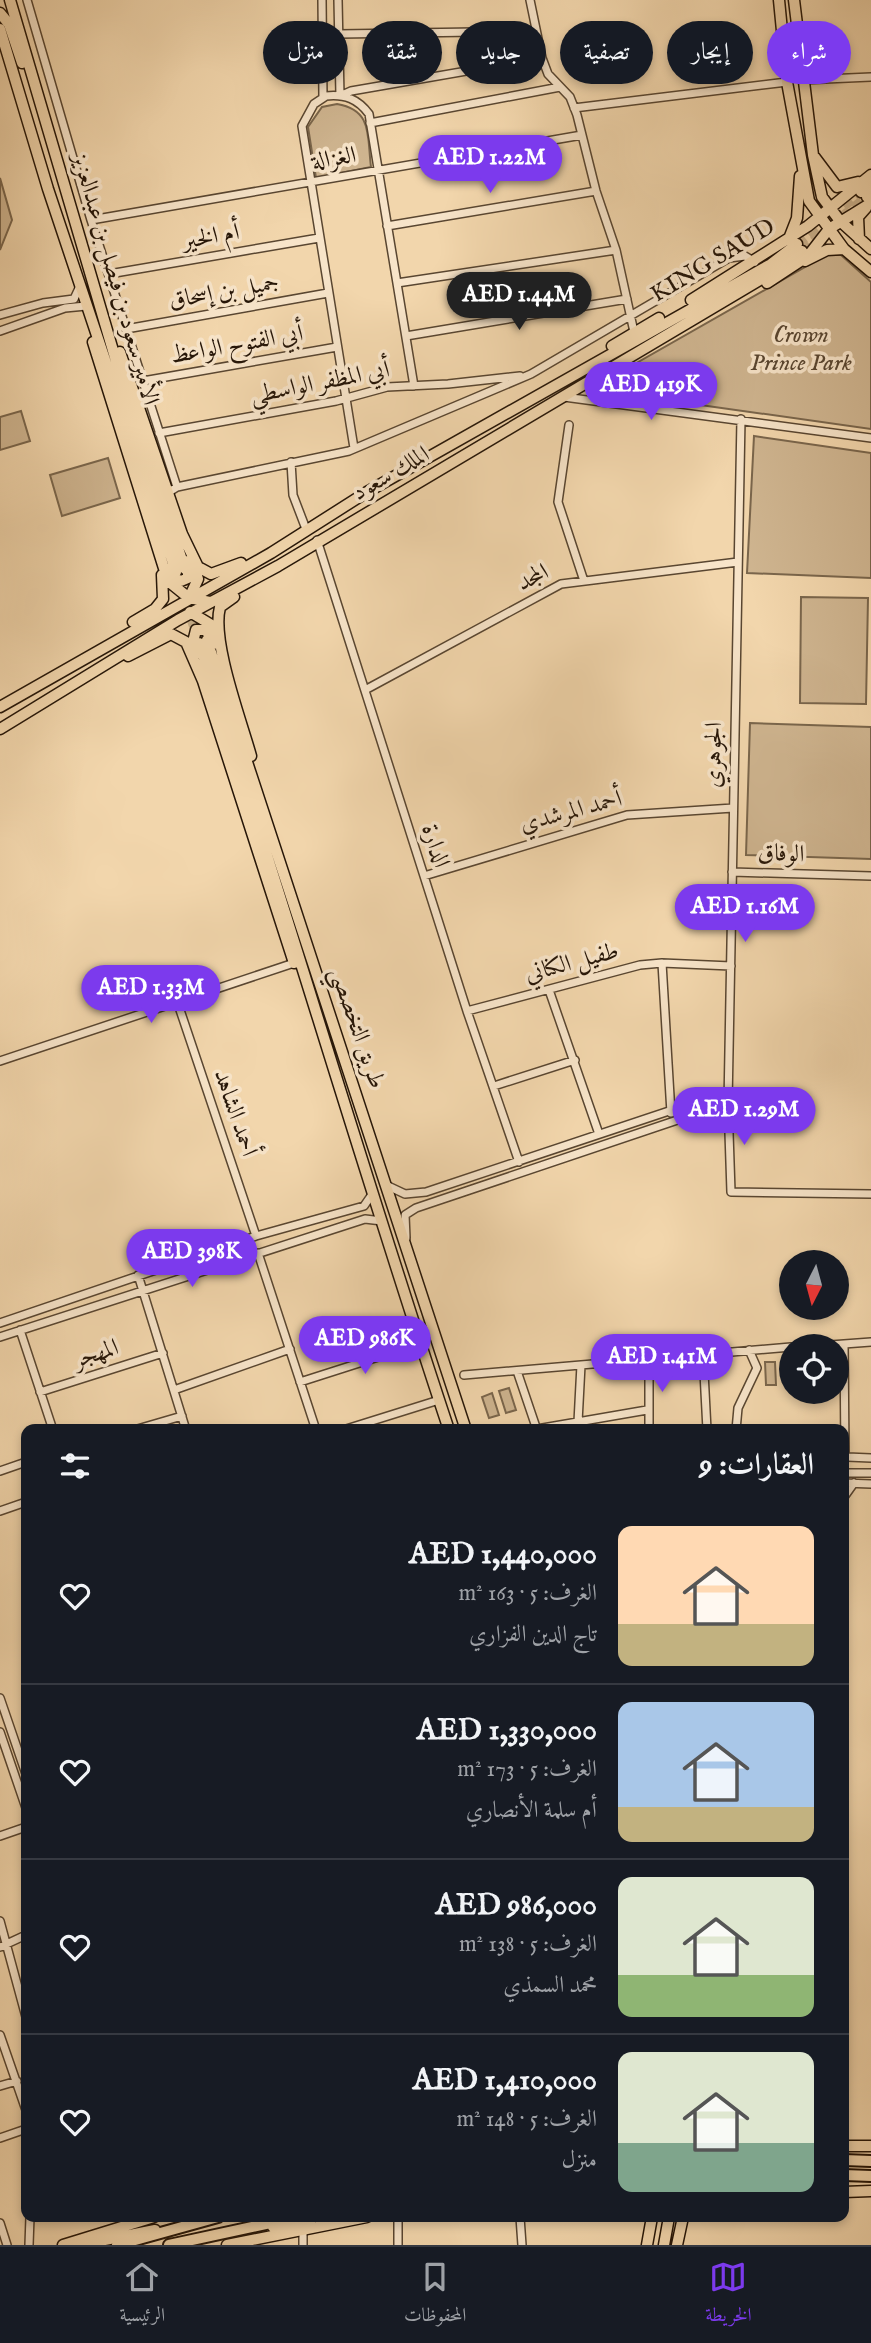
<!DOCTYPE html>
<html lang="ar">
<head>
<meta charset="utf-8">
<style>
	:root { --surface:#171b24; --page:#20242c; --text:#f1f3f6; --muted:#9ea1a6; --line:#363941; --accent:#7c3aed }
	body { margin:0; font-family:"IM FELL English",Amiri,serif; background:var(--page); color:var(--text); direction:rtl; height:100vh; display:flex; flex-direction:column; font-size:26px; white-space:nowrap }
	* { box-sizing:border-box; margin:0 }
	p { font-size:23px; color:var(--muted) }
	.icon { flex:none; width:38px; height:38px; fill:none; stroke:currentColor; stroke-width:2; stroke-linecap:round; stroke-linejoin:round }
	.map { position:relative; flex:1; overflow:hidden; direction:ltr }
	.sheet { position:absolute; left:21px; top:1424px; width:828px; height:798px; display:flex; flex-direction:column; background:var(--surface); border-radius:14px; box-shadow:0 4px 10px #0003; direction:rtl }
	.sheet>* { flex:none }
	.top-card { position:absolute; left:21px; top:21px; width:830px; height:63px; direction:rtl; display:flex; gap:14px }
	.needle { width:46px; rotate:186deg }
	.buttons { position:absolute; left:779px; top:1250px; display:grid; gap:14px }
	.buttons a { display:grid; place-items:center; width:70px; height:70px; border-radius:50%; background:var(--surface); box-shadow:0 4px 10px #0003; font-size:35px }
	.price { position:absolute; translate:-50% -60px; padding:0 16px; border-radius:24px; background:var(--accent); color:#fff; font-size:23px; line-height:46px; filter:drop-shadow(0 2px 4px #0008) }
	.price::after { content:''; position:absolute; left:50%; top:42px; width:21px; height:16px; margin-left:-10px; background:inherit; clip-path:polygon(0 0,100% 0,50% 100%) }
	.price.current { background:#222; color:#fff }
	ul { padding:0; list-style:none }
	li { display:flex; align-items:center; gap:21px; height:175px; padding:0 35px }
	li+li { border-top:2px solid var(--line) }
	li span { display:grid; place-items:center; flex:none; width:196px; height:140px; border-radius:14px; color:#555 }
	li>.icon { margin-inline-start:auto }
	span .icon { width:84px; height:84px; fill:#fffc; stroke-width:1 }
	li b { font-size:30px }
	h2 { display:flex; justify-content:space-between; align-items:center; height:84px; padding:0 35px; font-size:30px }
	.pill { padding:0 24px; border-radius:32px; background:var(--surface); box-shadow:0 4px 10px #0003; font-size:24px; line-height:63px }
	.pill.current { background:var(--accent); color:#fff }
	.tabs { display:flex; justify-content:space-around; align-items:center; height:98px; border-top:2px solid var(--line); background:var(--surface); font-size:19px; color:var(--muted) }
	.tabs a { display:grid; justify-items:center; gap:4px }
	.tabs .current { color:var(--accent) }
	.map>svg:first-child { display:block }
	.green { fill:#cfb590; stroke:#7a664c; stroke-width:2 }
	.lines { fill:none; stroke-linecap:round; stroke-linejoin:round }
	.major-tunnel { stroke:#c9b08b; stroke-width:10; stroke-dasharray:10 5; stroke-linecap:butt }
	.minor-casing { stroke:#594631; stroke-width:10 }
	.major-casing { stroke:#261608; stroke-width:13 }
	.highway-casing { stroke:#261608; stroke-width:14 }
	.minor { stroke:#f7e4c9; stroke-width:7 }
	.major { stroke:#f2d6ac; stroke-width:10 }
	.highway { stroke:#f2d6ac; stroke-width:10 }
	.labels { text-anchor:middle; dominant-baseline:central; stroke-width:7; stroke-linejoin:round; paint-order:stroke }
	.street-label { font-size:24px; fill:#261608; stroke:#f7e4c9 }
	.park-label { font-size:24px; font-style:italic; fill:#594631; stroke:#f7e4c9 }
</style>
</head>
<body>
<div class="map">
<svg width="871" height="2245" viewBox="0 0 871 2245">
	<rect width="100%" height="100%" fill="#f2d6ac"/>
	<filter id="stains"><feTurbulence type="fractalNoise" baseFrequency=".00286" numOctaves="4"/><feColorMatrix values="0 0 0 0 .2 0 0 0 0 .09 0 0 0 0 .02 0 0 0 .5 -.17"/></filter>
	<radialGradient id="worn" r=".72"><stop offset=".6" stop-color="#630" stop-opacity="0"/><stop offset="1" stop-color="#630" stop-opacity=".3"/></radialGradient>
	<path class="green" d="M337,104c36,6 30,32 34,63l-55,11 -8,-51 14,-20z
		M0,178l12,42 -12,30z
		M828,254l13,1 30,27v147l-255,-36 -4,-16z
		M21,411l9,30 -30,9v-33z
		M754,436l117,17v125l-124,-5z
		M108,458l12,40 -58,18 -12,-41z
		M801,597l67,1 -2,106 -66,-1z
		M750,723l121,4v132l-125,-4z
		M765,1362h10l1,23h-10z
		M509,1388l7,22 -10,3 -7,-22z
		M492,1393l7,22 -10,3 -7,-21z"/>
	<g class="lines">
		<path class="major-tunnel" d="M842,217l25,-20
			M797,244l64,-52
			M802,251l21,-18
			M187,606l11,32"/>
		<defs>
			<path id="minor" d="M27,0l64,220 86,267
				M322,0l1,98
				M338,0l2,96 11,-5 191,-33
				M530,0l12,58 6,16 22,23 7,18 19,76 20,59 18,82
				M339,34l197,-3
				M803,80l68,-3
				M574,108l213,-26
				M370,123l190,-36
				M91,220l491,-85
				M387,226l209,-35
				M109,274l210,-36
				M397,283l219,-33
				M0,315l43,-12 31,-4 6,-13
				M126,329l202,-36
				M0,331l65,-23 21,-2
				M406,336l221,-37
				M143,381l194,-34
				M564,397l307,41
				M569,425l-11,77 26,79
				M159,433l177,-32 51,-14 61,-3 72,-8
				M354,448l-52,-322 12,-22 12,-8c19,-2 32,3 43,18l45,272
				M291,462l2,33 13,34
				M169,492l8,-5 172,-36 182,-77 198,-116 16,-2 10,6
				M317,540l150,471 52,151
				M365,690l196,-106 177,-22
				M732,872l139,4
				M424,876l203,-61 106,-7
				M662,963l9,150
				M549,990l50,144
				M177,1001l79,235
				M467,1011l173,-46 22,-2 69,3
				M0,1061l294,-98
				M494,1086l81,-26
				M728,1103l3,89 140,2
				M388,1186l17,8 21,-2 303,-101
				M406,1238l-1,-23 11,-7 312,-105 13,-684
				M258,1253l58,177
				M138,1275l48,155
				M0,1323l256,-87 108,-30 9,-13
				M20,1330l33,100
				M0,1337l365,-118 17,2
				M844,1344l1,110 2,3 24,1
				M817,1346l54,-4
				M703,1353l4,77
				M517,1371l20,59
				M464,1375l327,-28
				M300,1382l122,-39
				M174,1390l116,-41
				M40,1392l123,-39
				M578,1422l3,-57
				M537,1429l110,-19
				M134,1430l48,-14
				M343,1430l96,-30
				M649,1430v-71
				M736,1430l2,-22 19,-40 -8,-18
				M0,1471l26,-9
				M844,1473h27
				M844,1483l27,1
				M844,1497l10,-14
				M0,1511l26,-9
				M844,1516v1
				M0,1698l26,76
				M0,1732l26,76
				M0,1836l26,-9
				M0,1921l26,96
				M0,1947l26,-12
				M0,2035l26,75
				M0,2086l17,-5
				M0,2138l26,-9
				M398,2217v28
				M520,2217l2,28
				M0,2223l7,22
				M29,2245l1,-28
				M303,2245v-15"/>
			<path id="major" d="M10,0l109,371 66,198
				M779,0l8,82 22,119 35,48 27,23
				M794,0l19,155 9,42 18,24 31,28
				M0,13l9,11 13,39
				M0,29l48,160 128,383
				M813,155l24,32 21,-5
				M861,192l10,-7
				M867,197l4,-3
				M790,236l7,-18 3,-42
				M859,239l-1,-22 8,-9
				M805,261l22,-11 17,-1
				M767,283l41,-27 21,-27 42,-26
				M691,300l117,-74 63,-51
				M93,342l75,239 21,17 21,4
				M612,346l47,-28
				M120,352l62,182 16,33 13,7 30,-11
				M169,569l3,8 9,4 7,-3v-17
				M190,596l8,-17 -5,-14
				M234,597l-14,10c-9,34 21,113 31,149
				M190,612l20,12 7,12
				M133,622l22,-13 8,-10 -1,-24
				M207,640l259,790
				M199,643c86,261 163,526 250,787
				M196,654l-3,-12 3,-12h10l8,14
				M128,656l43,-22 15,8 17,39 91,282
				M0,707l271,-154 96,-61 404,-228 26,-20
				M0,729l178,-109 100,-54 500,-297 24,-18
				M844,2146h27
				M844,2192l27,-1
				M273,2227l37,-5
				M63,2245l91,-28
				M80,2245l75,-15
				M227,2245l140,-28
				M647,2245l5,-28
				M664,2245l5,-28
				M677,2245l6,-28"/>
			<path id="highway" d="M844,2160l27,1
				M844,2175l27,1
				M117,2245l101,-28
				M169,2245l129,-28"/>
		</defs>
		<use href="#minor" class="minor-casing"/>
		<use href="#major" class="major-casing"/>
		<use href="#highway" class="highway-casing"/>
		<use href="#minor" class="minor"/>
		<use href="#major" class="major"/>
		<use href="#highway" class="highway"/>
	</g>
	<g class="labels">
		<g class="street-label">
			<text transform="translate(334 159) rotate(-10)">الغزالة</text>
			<text transform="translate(211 237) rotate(-10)">أم الخير</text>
			<text transform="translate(713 261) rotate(-31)">KING SAUD</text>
			<text transform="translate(115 279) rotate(74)">الأمير سعود بن فيصل بن عبدالعزيز</text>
			<text transform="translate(224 292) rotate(-10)">جميل بن إسحاق</text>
			<text transform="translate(237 345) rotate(-10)">أبي الفتوح الواعظ</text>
			<text transform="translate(320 383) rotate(-11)">أبي المظفر الواسطي</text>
			<text transform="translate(391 474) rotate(-30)">الملك سعود</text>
			<text transform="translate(533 578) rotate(-27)">المجد</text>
			<text transform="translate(714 755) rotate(-89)">الجوهري</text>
			<text transform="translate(571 812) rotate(-15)">أحمد المرشدي</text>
			<text transform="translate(435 846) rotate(72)">الدارة</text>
			<text transform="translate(781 854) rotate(2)">الوفاق</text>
			<text transform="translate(572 963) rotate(-15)">طفيل الكناني</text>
			<text transform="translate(357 1028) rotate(71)">طريق التخصصي</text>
			<text transform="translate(235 1113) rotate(71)">أحمد الشاهد</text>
			<text transform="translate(96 1354) rotate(-18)">المهجر</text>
		</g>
		<g class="park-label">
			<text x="801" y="335">Crown<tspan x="801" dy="28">Prince Park</tspan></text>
		</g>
	</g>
	<rect width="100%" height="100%" filter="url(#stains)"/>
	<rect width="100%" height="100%" fill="url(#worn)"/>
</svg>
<div class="buttons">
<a><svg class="needle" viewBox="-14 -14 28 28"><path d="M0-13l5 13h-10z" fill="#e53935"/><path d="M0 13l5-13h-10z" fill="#9ea1a6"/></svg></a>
<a><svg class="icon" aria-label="locate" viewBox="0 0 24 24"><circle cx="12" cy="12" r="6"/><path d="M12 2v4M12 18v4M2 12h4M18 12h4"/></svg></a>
</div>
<b class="price" style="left:490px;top:195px">AED 1.22M</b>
<b class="price current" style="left:519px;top:332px">AED 1.44M</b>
<b class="price" style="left:651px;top:422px">AED 419K</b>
<b class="price" style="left:745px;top:944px">AED 1.16M</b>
<b class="price" style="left:151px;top:1025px">AED 1.33M</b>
<b class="price" style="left:744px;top:1147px">AED 1.29M</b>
<b class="price" style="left:192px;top:1289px">AED 398K</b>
<b class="price" style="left:365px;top:1376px">AED 986K</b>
<b class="price" style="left:662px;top:1394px">AED 1.41M</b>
<div class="top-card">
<a class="pill current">شراء</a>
<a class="pill">إيجار</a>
<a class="pill">تصفية</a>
<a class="pill">جديد</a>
<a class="pill">شقة</a>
<a class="pill">منزل</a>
</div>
<section class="sheet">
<h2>العقارات: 9<svg class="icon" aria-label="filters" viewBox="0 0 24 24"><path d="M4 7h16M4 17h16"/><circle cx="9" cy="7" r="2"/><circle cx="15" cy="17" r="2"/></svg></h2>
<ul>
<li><span style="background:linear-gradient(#ffd9b3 70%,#c2b280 0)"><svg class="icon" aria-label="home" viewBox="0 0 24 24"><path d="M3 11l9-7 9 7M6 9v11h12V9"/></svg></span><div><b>AED 1,440,000</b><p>الغرف: 5 · 163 m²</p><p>تاج الدين الفزاري</p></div><svg class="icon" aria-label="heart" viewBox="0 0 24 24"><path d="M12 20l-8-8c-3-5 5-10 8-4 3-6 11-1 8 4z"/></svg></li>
<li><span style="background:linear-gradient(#a9c7e8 75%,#c2b280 0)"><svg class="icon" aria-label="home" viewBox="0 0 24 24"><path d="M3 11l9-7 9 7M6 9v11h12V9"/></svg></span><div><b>AED 1,330,000</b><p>الغرف: 5 · 173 m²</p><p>أم سلمة الأنصاري</p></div><svg class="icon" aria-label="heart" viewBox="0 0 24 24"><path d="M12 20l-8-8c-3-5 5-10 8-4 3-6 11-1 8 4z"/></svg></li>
<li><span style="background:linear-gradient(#dfe7d0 70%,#8fb573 0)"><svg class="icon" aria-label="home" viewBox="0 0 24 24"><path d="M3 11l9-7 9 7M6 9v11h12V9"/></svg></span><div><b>AED 986,000</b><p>الغرف: 5 · 138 m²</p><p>محمد السمذي</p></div><svg class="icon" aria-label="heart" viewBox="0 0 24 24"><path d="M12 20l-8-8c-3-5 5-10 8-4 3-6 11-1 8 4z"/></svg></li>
<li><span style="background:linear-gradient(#dfe7d0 65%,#7fa58c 0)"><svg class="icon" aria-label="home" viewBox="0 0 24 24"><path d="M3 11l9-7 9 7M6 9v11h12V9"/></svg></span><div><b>AED 1,410,000</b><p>الغرف: 5 · 148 m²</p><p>منزل</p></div><svg class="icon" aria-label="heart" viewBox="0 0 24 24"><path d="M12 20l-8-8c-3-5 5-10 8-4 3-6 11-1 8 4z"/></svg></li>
</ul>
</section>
</div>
<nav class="tabs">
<a class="current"><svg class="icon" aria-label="map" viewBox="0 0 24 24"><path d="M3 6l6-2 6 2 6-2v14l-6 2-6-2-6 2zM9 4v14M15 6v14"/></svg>الخريطة</a>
<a><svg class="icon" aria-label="saved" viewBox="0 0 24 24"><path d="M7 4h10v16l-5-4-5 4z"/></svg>المحفوظات</a>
<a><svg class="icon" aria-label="home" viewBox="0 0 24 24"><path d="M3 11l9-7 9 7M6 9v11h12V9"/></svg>الرئيسية</a>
</nav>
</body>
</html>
